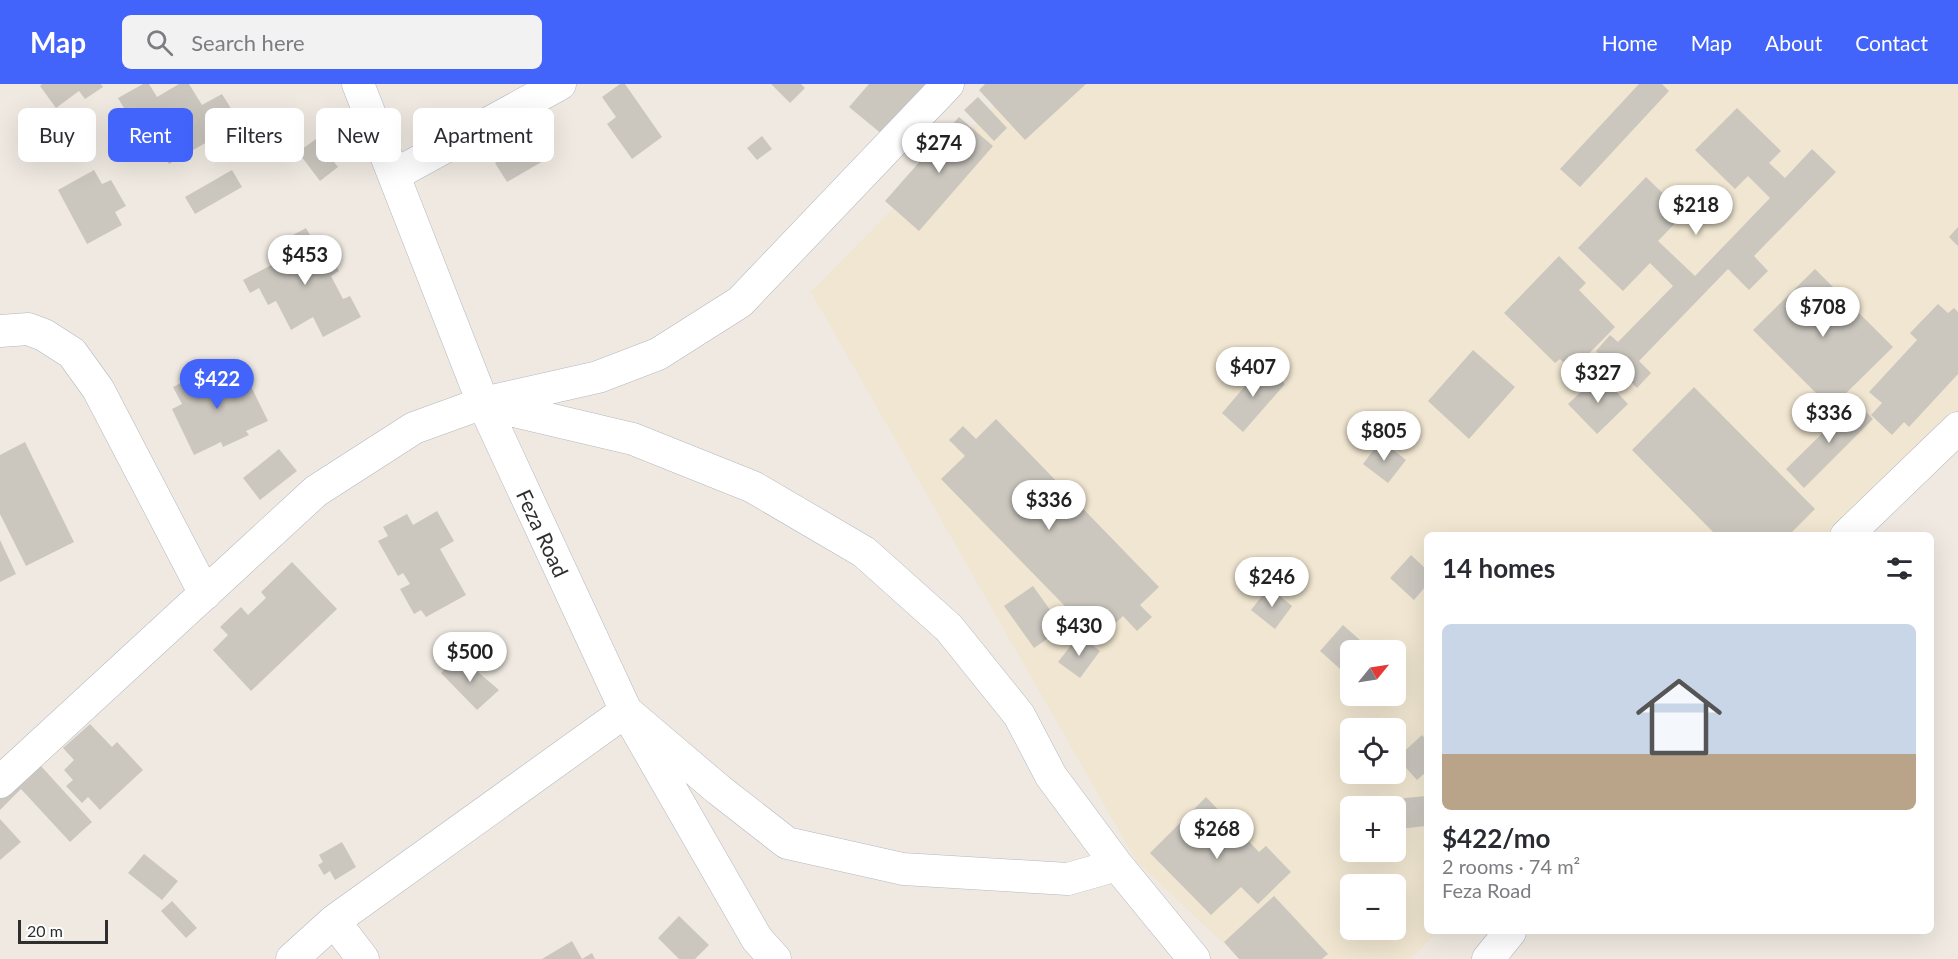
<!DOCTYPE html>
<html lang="en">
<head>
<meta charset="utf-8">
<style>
	:root { --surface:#fff; --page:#f2f2f3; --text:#2b2b33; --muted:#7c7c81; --accent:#4264fb }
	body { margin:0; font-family:Lato,sans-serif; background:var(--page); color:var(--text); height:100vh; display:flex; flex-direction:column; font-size:22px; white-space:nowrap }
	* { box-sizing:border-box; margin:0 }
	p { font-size:20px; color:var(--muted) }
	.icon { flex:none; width:33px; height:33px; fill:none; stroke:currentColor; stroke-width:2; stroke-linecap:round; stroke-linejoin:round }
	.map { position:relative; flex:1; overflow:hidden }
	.details { position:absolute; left:1424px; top:448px; width:510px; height:402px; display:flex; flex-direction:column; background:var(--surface); border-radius:9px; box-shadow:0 6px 24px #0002 }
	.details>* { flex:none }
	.banner { position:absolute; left:18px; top:24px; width:570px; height:54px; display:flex; gap:12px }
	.needle { width:39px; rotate:60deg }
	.controls { position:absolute; left:1340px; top:556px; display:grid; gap:12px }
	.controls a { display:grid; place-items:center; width:66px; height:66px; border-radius:9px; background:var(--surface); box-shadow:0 6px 24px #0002; font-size:30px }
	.scale { position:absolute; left:18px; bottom:15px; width:90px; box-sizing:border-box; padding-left:6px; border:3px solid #2e2e2e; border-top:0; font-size:16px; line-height:21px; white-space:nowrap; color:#2e2e2e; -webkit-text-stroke:4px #fff; paint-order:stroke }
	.price { position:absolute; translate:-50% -51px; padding:0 14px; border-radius:21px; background:#fff; color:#222; font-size:20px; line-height:39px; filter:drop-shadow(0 2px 3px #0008) }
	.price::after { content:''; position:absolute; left:50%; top:36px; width:18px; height:14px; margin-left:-9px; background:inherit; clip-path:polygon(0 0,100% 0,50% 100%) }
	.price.current { background:var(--accent); color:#fff }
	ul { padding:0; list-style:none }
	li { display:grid; align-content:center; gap:12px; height:318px; padding:0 18px }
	li span { display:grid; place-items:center; height:186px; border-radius:9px; color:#555 }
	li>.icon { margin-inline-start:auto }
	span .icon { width:108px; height:108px; fill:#fffc; stroke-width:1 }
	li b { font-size:26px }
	h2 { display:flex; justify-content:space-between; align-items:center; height:72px; padding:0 18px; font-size:26px }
	.chip { padding:0 21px; border-radius:9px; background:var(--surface); box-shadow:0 6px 24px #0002; font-size:21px; line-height:54px }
	.chip.current { background:var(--accent); color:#fff }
	header { display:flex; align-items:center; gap:36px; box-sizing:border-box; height:84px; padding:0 30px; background:var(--accent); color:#fff }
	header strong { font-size:28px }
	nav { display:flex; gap:33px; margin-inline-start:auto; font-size:21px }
	.search { width:420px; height:54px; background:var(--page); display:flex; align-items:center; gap:15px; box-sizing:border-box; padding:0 21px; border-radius:9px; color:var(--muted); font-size:22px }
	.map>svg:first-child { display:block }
	.education { fill:#f0e6d1; fill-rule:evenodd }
	.building { fill:#cbc7bf }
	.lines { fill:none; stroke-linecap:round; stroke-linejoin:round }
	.minor-casing { stroke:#b4b7c1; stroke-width:33 }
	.minor { stroke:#fff; stroke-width:32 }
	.labels { text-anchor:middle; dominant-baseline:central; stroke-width:6; stroke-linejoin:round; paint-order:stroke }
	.street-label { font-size:21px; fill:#2e2e2e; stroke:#fff }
</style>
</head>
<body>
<header>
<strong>Map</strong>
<div class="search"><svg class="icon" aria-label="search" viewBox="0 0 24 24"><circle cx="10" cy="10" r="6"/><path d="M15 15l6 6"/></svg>Search here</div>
<nav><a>Home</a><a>Map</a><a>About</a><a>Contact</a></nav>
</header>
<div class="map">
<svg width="1958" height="875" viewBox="0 0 1958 875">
	<rect width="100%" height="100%" fill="#efe9e1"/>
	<path class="education" d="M1015,0h943v327l-124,124 -408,1v396h12l-28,27h-170l-103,-97 -326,-570zM1350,567h45v45h-45zM1350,645h45v45h-45zM1350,723h45v45h-45zM1350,801h45v45h-45z"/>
	<path class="building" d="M42,0h59l2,3 -18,12 -6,-8 -23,17 -16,-22z
		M143,0h6l8,13 22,-13h10l13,21 20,-11 18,29 -71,41 -19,-32 -9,5 -23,-39z
		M620,0h5l37,53 -30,22 -25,-35 9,-7 -14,-20z
		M771,0h30l4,4 -15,15z
		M869,0h57l-43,51 -34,-28z
		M985,0h101l-61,56 -46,-50z
		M1639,0h23l7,7 -89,96 -20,-18z
		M978,13l29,31 -13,13 -30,-31z
		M1737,24l44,43 -12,12 16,15 27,-29 24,23 -82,84 14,15 -19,19 -21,-21 -89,92 12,12 -14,15 -11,-11 -7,7 -16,-16 5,-5 -12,-12 14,-16 8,7 55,-56 -23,-23 -27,28 -45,-43 68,-71 38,37 -26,27 37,35 75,-78 -22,-22 -13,13 -40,-39z
		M959,33l34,29 -74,85 -34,-30z
		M762,52l10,13 -15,11 -10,-12z
		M316,55l22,28 -18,14 -22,-29z
		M533,57l12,19 -38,22 -12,-19z
		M94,86l8,14 9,-4 15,26 -11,6 7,13 -35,19 -29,-54z
		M232,86l10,17 -47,27 -10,-17z
		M1958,143v19l-9,-9z
		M306,144l12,21 7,-3 14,25 -8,5 12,23 7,-3 11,21 -38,20 -10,-20 -22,13 -15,-29 -8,4 -9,-17 -9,5 -7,-13 45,-24 -8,-14z
		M1559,172l27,27 -7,7 36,37 -43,44 -12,-12 -5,4 -51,-50z
		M1815,185l78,78 -62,61 -78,-78z
		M1938,220l10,9 6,-5 4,4v62l-49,53 -5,-5 -12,13 -21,-20 11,-12 -13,-11 48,-52 -7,-7z
		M1473,266l42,37 -46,52 -41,-38z
		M216,281l9,19 20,-10 23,47 -22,10 3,4 -26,12 -2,-5 -27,13 -22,-46 10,-5 -9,-17z
		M1263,281l22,19 -42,48 -21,-19z
		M1600,290l28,30 -31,30 -29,-30z
		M1694,303l121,122 -27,27h-71l-85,-86z
		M1855,317l18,18 -69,69 -18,-19z
		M996,335l163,168 -19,18 12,12 -15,14 -14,-15 -25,24 -157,-161 24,-23 -16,-16 14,-14 13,13z
		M1381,356l25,20 -18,23 -25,-19z
		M25,358l49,100 -48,24 -26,-52v-59z
		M279,365l18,22 -37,29 -17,-22z
		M437,427l17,30 -14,8 26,46 -40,22 -5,-7 -7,4 -14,-25 10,-5 -7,-11 -5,3 -20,-35 10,-5 -5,-9 24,-13 6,11z
		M0,456l16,34 -16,8z
		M1411,471l15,14v17l-12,14 -24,-22z
		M292,478l45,47 -86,82 -38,-41 15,-15 -8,-8 21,-20 7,8 18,-17 -5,-6z
		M1033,502l30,42 -29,20 -30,-42z
		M1269,503l23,19 -17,23 -24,-19z
		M1343,541l27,24 -1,2h-19v22l-2,3 -28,-25z
		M1079,551l21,16 -20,27 -22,-16z
		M459,572l40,34 -22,20 -36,-37z
		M90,640l22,23 5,-5 26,28 -43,40 -12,-13 -6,6 -16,-17 7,-6 -9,-10 10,-10 -11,-12z
		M1422,651l4,5v32l-9,8 -20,-22z
		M40,681l52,57 -22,20 -49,-53 -21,21v-27z
		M1426,712v30l-27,3 -4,-30z
		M1206,713l53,55 7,-6 25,26 -33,32 -17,-17 -30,28 -61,-62z
		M0,735l21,23 -21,18z
		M342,758l14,25 -21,13 -5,-9 -6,4 -6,-10 5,-3 -4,-7z
		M144,770l34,27 -16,19 -34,-27z
		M1274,812l54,58 -6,5h-83l-15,-17z
		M172,817l25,27 -11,10 -25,-27z
		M679,832l30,29 -14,14h-16l-21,-21z
		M572,857l10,18 10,-6 3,6h-53z"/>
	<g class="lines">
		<defs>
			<path id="minor" d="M358,0l125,319 143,308 131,228 18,20
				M394,91l166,-91
				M0,247l28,-2 16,6 28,18 26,36 107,205
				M489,321l144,34 120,48 111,65 85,76 70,87 32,61 66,89 77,94
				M1846,452l112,-108
				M0,698l316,-291 98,-63 69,-25 115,-26 60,-23 82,-52 208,-218
				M334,837l29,38
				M292,875l42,-38 292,-210 93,79 68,53 116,26 165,10 49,-14
				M1488,875l22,-27"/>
		</defs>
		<use href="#minor" class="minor-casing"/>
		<use href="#minor" class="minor"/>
	</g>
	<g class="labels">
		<g class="street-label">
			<text transform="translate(543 449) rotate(65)">Feza Road</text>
		</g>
	</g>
</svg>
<div class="controls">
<a><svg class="needle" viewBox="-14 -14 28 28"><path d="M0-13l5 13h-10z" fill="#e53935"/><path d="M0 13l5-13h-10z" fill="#7c7c81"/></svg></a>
<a><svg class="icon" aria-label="locate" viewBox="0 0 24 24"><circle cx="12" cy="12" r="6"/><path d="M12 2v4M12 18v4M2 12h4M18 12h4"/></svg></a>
<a>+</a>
<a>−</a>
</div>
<div class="scale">20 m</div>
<b class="price" style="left:939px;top:90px">$274</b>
<b class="price" style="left:1696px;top:152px">$218</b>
<b class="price" style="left:305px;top:202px">$453</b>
<b class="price" style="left:1823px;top:254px">$708</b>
<b class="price" style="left:1253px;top:314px">$407</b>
<b class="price" style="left:1598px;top:320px">$327</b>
<b class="price current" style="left:217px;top:326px">$422</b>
<b class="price" style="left:1829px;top:360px">$336</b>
<b class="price" style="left:1384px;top:378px">$805</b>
<b class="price" style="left:1049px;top:447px">$336</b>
<b class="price" style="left:1272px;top:524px">$246</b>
<b class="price" style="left:1079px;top:573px">$430</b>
<b class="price" style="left:470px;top:599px">$500</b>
<b class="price" style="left:1217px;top:776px">$268</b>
<div class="banner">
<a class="chip">Buy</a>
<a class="chip current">Rent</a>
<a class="chip">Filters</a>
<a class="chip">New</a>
<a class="chip">Apartment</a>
</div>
<section class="details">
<h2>14 homes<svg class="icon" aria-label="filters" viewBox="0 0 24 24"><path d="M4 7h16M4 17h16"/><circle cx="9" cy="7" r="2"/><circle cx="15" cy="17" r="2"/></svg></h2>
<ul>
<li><span style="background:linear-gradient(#c9d6e8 70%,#b9a48a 0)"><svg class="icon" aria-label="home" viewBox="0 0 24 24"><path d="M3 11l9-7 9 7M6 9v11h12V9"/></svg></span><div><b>$422/mo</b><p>2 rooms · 74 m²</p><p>Feza Road</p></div></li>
</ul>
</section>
</div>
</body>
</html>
